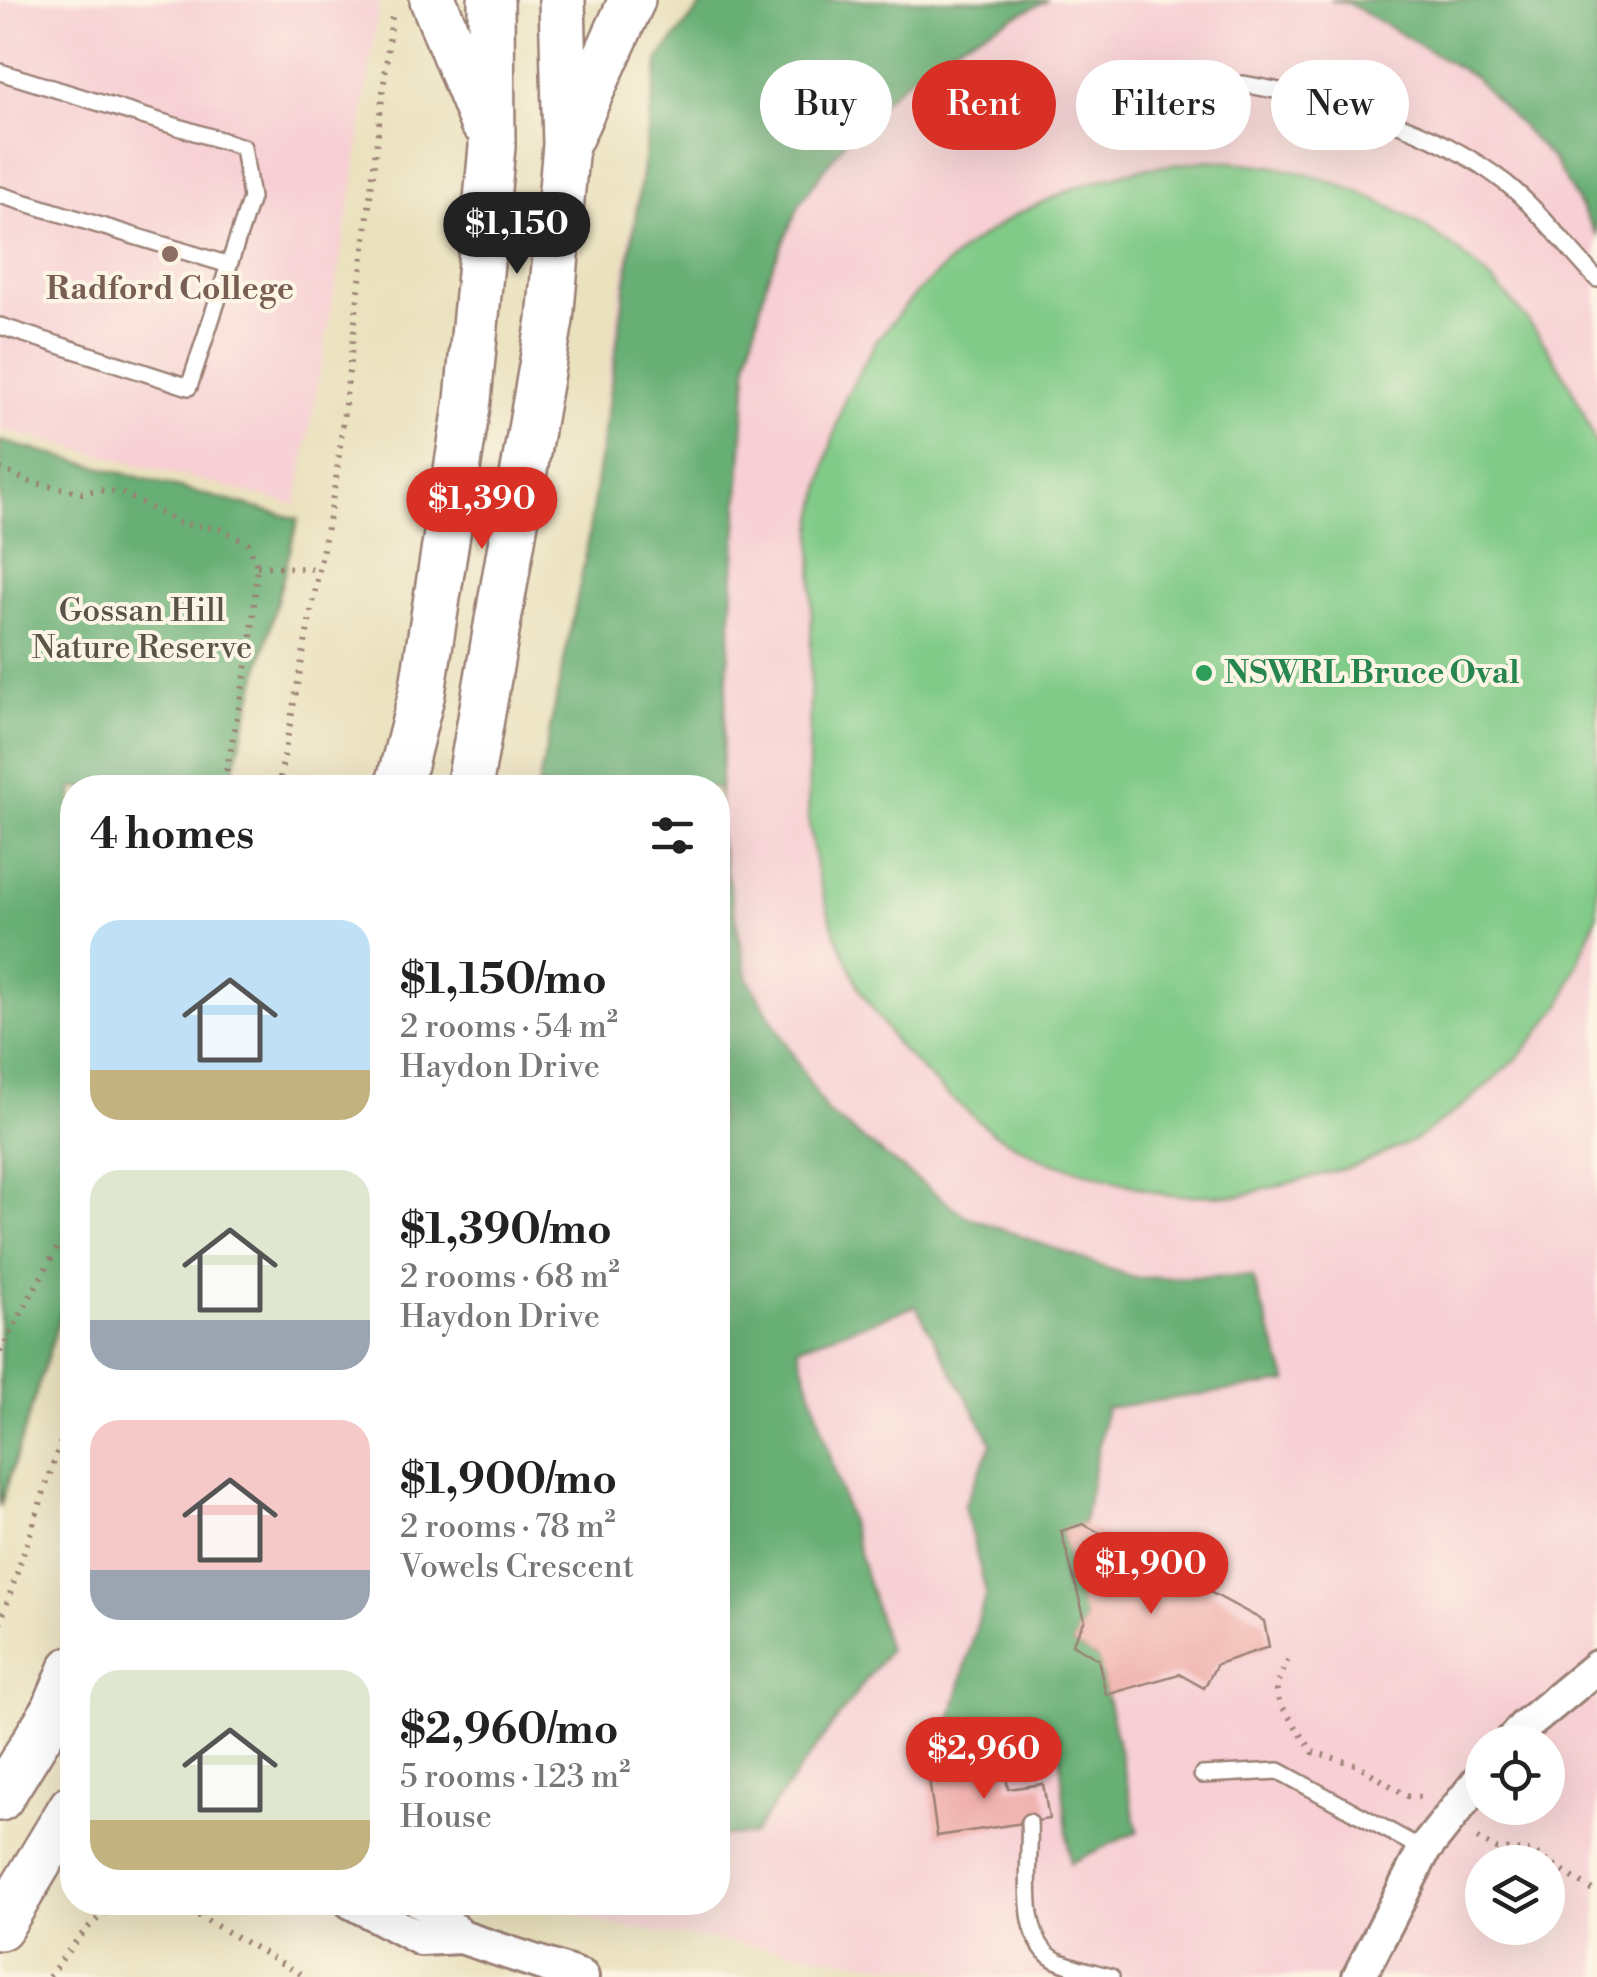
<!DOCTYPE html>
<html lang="en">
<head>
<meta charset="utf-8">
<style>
	:root { --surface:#fff; --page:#f2f2f2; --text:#222; --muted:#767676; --accent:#d93025 }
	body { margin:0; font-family:"Libre Bodoni",serif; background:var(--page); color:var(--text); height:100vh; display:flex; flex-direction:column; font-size:38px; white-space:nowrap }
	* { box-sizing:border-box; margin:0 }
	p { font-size:32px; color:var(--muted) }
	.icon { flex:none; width:55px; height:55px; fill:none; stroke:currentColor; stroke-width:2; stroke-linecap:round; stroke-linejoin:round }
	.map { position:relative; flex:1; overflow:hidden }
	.sheet { position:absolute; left:60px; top:775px; width:670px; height:1140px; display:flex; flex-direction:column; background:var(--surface); border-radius:40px; box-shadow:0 10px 40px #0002 }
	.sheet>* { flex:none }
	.top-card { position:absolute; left:760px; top:60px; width:685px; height:90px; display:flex; gap:20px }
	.buttons { position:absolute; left:1465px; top:1725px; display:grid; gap:20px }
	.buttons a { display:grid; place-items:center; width:100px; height:100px; border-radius:50%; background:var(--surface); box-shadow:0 10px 40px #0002; font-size:50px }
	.price { position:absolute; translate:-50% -85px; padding:0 22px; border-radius:35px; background:var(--accent); color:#fff; font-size:32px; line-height:65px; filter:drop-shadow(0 2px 5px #0008) }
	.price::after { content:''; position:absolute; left:50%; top:60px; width:30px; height:22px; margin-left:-15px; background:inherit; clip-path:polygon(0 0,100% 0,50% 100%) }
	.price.selected { background:#222; color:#fff }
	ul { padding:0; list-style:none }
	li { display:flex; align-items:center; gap:30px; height:250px; padding:0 30px }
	li span { display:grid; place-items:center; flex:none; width:280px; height:200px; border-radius:30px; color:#555 }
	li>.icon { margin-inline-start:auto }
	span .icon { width:120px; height:120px; fill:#fffc; stroke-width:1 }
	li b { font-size:42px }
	h2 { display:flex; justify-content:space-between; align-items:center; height:120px; padding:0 30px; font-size:42px }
	.chip { padding:0 35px; border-radius:45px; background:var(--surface); box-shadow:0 10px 40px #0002; font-size:35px; line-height:90px }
	.chip.selected { background:var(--accent); color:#fff }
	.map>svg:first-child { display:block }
	.built { fill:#f7cfd4; fill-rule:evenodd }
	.green { fill:#81cb88; stroke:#66755a; stroke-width:2.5 }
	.forest { fill:#68af74; stroke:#596750; stroke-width:2.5 }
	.building { fill:#f0b1ad }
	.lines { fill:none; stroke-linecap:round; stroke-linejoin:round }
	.lane-casing { stroke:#9a8074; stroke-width:20 }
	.street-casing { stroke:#9a8074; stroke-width:38 }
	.secondary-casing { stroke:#9a8074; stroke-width:50 }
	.path { stroke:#9a8074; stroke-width:6; stroke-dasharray:2.5 8; stroke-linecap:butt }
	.lane { stroke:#fff; stroke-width:15 }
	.street { stroke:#fff; stroke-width:32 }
	.secondary { stroke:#fff; stroke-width:45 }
	.education-dot { fill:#8d6e63; stroke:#fcf5e5; stroke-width:4 }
	.leisure-dot { fill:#2e9e5b; stroke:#fcf5e5; stroke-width:4 }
	.labels { text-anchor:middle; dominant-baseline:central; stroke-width:8; stroke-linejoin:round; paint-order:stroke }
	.education-label { font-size:32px; font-weight:bold; fill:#785e54; stroke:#fcf5e5 }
	.park-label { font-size:32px; fill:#5a5347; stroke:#fcf5e5 }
	.leisure-label { font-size:32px; font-weight:bold; fill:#27864d; stroke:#fcf5e5; text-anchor:start }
</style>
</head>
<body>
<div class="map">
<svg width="1597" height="1977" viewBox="0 0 1597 1977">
	<rect width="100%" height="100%" fill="#fcf5e5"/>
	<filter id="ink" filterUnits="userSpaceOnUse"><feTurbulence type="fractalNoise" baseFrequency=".01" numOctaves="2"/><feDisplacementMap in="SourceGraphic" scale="20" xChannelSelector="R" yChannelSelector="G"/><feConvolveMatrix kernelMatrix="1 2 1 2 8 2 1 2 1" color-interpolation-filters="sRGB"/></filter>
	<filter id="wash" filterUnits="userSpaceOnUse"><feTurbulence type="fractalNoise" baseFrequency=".0048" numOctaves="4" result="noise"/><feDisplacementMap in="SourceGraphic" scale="40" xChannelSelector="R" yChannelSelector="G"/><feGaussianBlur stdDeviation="2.25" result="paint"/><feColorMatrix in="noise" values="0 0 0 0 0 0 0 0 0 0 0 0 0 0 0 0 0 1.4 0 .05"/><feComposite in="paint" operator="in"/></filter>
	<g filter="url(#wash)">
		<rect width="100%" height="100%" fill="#eae1bd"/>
		<path class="built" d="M0,0h375l4,4 -28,196 -55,305 -296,-76z
			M714,0h883v1977h-625l-362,-52 -66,-22 174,-1v-1114h-180l47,-229 30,-231 44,-270 43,-53zM1482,1742h66v66h-66zM1482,1862h66v66h-66z"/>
		<path class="green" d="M1209,160c20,2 41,3 61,6 152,27 279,137 327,283v466l-36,90 -39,49 -54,48 -51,37 -61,27 -117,30 -74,-1 -121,-35 -52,-28 -48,-40 -47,-47 -37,-55 -26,-60 -17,-57 -9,-56 5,-289 15,-72 17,-58 32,-58 40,-48 49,-45 50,-33 63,-28 61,-17z"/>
		<path class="forest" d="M714,0h334l-114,56 -75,66 -59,81 -33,76 -19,80 -30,460v-31l-180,-1 47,-228 74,-501 43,-53z
			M1330,0h267v235l-43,-74 -80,-84 -126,-74z
			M0,441l298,78 -69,268 -157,1v491l-72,228z
			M718,832l30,147 79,133 137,103 170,63 118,-2 36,106 -182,26 -23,116 -22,7 24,89 -13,24 26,15 40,172 -68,32 -12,-128 -107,-16 35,-127 -22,-86 28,-63 -76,-137 -118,41 90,303 -136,185 -34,1z"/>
		<g id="blocks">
			<path class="building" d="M1083,1524l181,97 5,26 -52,17 -13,24 -25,-14 -73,21 -8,-36 -26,-15 13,-24 -24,-89z
				M1005,1767l3,22 35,-5 6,35 -112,17 -8,-57z"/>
		</g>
	</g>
	<g filter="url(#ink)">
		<use href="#blocks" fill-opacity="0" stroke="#9a8074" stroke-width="2.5"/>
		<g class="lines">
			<defs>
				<path id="lane" d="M0,72l243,75 8,51 -62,189 -189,-61
					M1243,84c94,17 187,40 264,100 33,27 61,65 90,95
					M0,195l229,70
					M1202,1775l77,-4 145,79
					M1029,1822c3,39 -14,119 29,139 16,7 36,11 53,16"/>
				<path id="street" d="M1511,1742l13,-15 73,-60
					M351,1902l70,37 40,-2 121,40
					M421,1902l13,8 27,27
					M1359,1977l65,-127 58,-73"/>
				<path id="secondary" d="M433,0l49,121
					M571,135l61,-135
					M398,788l24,-95 46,-293 24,-253 -1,-147
					M469,788l81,-468 16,-175 -4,-145
					M0,1798l54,-87 18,-42
					M0,1927l72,-120"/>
			</defs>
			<use href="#lane" class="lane-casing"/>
			<use href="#street" class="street-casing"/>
			<use href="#secondary" class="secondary-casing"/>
			<path class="path" d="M0,469l31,13 51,11 15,-3 23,2 59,31 41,6 28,14 9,23 -6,79 -28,143
				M257,566l62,3
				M278,788l58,-309 56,-463
				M0,1352l72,-131
				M0,1624l72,-216
				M1288,1660l-12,25 3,17 34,50 45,13 49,31 15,1
				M1477,1839l20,10 34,2 66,42
				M182,1902l17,14 107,61
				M49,1977c22,-30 40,-57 73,-75"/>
			<use href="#lane" class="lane"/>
			<use href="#street" class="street"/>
			<use href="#secondary" class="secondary"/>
		</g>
	</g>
	<circle class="education-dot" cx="170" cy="254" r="10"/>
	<circle class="leisure-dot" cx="1204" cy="673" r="10"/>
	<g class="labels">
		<g class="education-label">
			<text x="170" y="289">Radford College</text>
		</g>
		<g class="park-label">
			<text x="142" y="611">Gossan Hill<tspan x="142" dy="37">Nature Reserve</tspan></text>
		</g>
		<g class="leisure-label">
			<text x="1224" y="673">NSWRL Bruce Oval</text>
		</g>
	</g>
</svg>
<div class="buttons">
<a><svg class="icon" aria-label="locate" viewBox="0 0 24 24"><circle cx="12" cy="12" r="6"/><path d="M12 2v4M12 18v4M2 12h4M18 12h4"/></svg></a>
<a><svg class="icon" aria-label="layers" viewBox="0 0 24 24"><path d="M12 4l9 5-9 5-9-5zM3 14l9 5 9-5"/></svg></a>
</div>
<b class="price selected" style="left:517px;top:277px">$1,150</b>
<b class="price" style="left:482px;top:552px">$1,390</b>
<b class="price" style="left:1151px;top:1617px">$1,900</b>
<b class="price" style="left:984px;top:1802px">$2,960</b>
<div class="top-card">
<a class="chip">Buy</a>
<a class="chip selected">Rent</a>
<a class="chip">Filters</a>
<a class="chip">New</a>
</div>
<section class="sheet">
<h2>4 homes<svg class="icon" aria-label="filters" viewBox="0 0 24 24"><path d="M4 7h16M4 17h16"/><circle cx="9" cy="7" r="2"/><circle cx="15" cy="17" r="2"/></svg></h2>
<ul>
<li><span style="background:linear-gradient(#bfe0f5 75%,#c2b280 0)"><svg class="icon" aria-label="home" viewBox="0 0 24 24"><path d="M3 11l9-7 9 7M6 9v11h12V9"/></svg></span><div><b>$1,150/mo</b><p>2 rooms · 54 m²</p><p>Haydon Drive</p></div></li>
<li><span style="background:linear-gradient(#dfe7d0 75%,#9aa5b1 0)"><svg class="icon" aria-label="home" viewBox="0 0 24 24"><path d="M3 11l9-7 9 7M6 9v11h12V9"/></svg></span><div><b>$1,390/mo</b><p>2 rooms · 68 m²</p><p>Haydon Drive</p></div></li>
<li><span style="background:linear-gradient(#f6c9c9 75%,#9aa5b1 0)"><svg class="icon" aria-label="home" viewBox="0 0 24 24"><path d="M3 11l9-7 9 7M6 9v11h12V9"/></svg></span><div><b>$1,900/mo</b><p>2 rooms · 78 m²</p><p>Vowels Crescent</p></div></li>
<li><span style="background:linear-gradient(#dfe7d0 75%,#c2b280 0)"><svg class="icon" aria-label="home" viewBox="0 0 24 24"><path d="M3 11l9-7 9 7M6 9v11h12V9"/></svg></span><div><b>$2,960/mo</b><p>5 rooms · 123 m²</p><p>House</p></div></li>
</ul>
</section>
</div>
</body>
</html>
